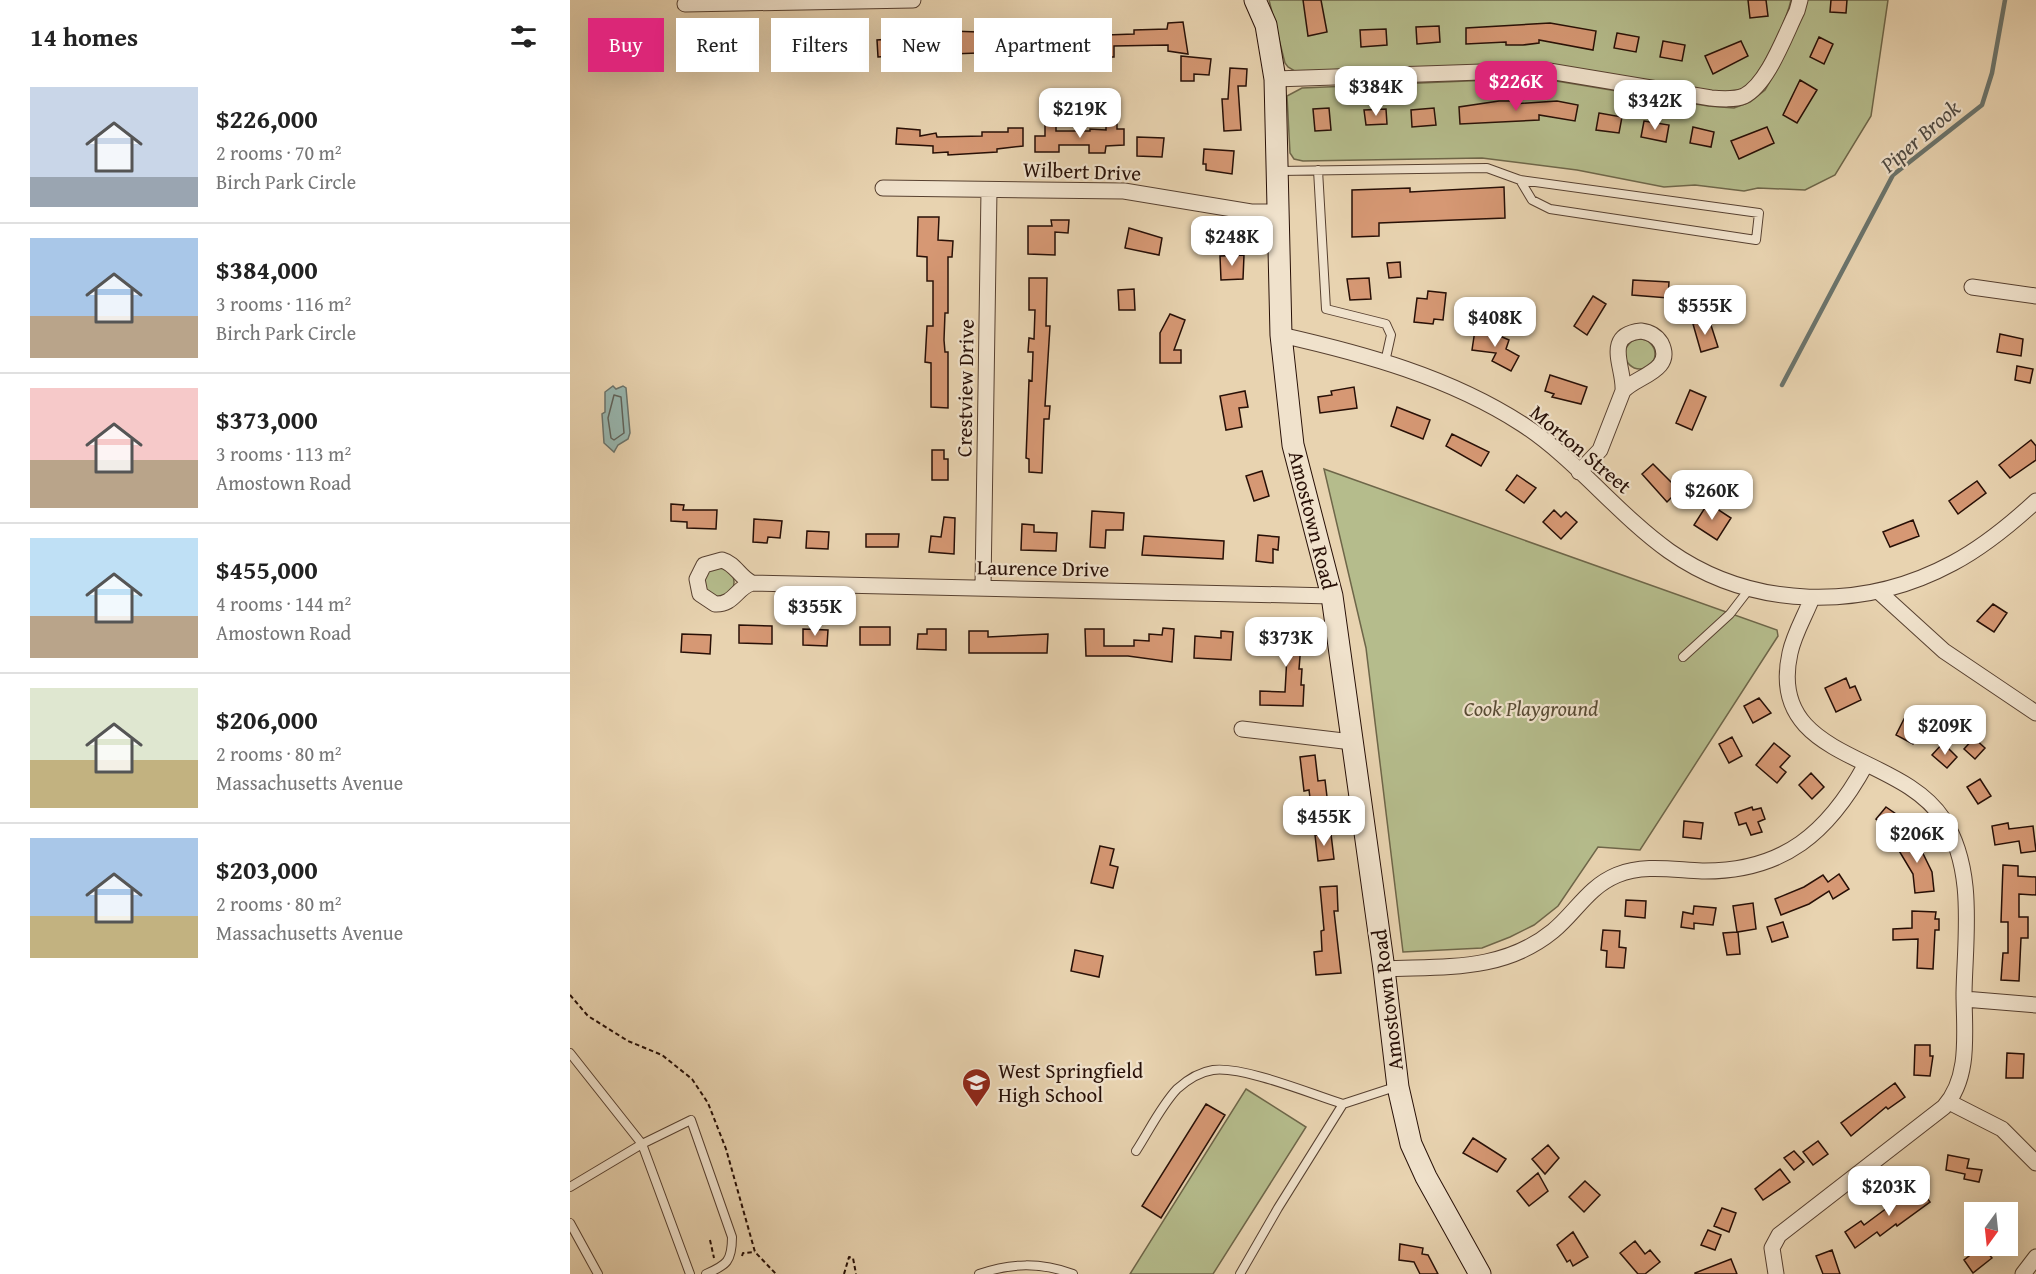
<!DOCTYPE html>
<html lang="en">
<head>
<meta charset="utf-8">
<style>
	:root { --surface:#fff; --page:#f6f6f6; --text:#222; --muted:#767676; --line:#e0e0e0; --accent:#db2777 }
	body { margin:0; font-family:"Gentium Book Plus",serif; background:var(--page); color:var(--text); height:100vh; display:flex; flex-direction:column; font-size:22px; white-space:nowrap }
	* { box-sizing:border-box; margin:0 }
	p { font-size:20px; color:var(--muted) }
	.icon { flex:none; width:33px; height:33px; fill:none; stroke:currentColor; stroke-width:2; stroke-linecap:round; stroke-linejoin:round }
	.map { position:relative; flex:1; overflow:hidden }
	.side { display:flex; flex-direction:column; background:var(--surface); width:570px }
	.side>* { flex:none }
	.hud { position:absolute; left:18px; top:18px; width:570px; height:54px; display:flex; gap:12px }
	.needle { width:39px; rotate:195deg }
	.controls { position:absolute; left:1394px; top:1202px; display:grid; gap:12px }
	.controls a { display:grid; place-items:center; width:54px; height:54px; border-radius:0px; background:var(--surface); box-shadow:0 6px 24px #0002; font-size:30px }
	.price { position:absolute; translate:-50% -51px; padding:0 14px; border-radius:12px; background:#fff; color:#222; font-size:20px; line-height:39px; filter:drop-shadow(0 2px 3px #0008) }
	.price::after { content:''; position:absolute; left:50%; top:36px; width:18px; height:14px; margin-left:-9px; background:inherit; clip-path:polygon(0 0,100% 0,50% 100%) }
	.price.on { background:var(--accent); color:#fff }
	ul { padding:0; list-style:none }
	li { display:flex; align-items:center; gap:18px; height:150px; padding:0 30px }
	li+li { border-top:2px solid var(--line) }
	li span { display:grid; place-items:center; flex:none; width:168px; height:120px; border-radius:0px; color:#555 }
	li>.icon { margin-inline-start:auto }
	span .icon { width:72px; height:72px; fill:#fffc; stroke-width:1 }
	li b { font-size:26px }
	h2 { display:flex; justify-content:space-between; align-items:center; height:72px; padding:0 30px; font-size:26px }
	.pill { padding:0 21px; border-radius:0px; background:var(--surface); box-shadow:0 6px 24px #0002; font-size:21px; line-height:54px }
	.pill.on { background:var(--accent); color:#fff }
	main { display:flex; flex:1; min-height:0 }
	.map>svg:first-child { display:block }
	.green { fill:#b5bc8c; stroke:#6e6649; stroke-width:1.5 }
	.water { fill:#98b7b0; stroke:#6b746c; stroke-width:1.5 }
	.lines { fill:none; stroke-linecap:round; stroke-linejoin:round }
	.shore { stroke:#60635b; stroke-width:1.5 }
	.stream { stroke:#6b746c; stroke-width:4.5 }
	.building { fill:#d69874; stroke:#270f06; stroke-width:1.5 }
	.lane-casing { stroke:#574030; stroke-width:10 }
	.street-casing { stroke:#574030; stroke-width:17 }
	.secondary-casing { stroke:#270f06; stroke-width:23 }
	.path { stroke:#270f06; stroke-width:2; stroke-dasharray:4.5 3; stroke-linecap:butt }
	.lane { stroke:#f0e2cc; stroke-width:8 }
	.street { stroke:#f0e2cc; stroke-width:15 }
	.secondary { stroke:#f0e2cc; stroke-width:21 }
	.labels { text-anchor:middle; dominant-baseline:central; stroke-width:4.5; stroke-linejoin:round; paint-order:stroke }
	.street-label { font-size:21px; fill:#270f06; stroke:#f0e2cc }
	.park-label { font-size:21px; font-style:italic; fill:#594c35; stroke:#f0e2cc }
	.poi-label { font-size:21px; fill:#270f06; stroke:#f0e2cc; text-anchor:start }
	.water-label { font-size:22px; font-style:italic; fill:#4f4a42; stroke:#f0e2cc }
</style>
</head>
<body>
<main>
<section class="side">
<h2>14 homes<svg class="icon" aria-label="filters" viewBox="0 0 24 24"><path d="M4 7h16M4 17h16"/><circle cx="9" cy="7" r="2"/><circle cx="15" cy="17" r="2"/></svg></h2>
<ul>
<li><span style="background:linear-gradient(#c9d6e8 75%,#9aa5b1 0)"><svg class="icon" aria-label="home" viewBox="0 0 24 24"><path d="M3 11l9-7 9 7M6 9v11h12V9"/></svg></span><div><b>$226,000</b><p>2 rooms · 70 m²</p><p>Birch Park Circle</p></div></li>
<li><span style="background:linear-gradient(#a9c7e8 65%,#b9a48a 0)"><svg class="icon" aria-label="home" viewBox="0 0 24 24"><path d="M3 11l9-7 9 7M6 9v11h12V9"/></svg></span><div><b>$384,000</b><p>3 rooms · 116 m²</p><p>Birch Park Circle</p></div></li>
<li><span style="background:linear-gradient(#f6c9c9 60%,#b9a48a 0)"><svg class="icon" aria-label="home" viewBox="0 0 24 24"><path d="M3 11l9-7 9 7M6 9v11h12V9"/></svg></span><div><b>$373,000</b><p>3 rooms · 113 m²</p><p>Amostown Road</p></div></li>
<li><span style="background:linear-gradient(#bfe0f5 65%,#b9a48a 0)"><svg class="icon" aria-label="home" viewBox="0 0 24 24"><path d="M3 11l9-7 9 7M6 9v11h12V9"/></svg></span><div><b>$455,000</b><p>4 rooms · 144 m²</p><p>Amostown Road</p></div></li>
<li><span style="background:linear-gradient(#dfe7d0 60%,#c2b280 0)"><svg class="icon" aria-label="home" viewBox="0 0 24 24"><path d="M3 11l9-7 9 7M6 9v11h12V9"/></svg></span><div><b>$206,000</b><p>2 rooms · 80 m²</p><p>Massachusetts Avenue</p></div></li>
<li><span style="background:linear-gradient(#a9c7e8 65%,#c2b280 0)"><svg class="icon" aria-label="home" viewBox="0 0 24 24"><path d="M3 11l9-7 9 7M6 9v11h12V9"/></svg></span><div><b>$203,000</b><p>2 rooms · 80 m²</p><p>Massachusetts Avenue</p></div></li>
</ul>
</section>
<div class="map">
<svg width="1466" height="1274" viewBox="0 0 1466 1274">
	<rect width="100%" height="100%" fill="#e8d3b0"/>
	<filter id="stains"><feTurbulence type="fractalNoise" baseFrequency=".00333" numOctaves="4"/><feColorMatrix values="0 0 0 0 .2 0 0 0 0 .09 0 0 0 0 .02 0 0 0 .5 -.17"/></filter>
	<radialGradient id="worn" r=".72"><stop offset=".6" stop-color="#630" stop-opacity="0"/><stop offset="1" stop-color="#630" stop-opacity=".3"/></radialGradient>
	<path class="green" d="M699,0h522c-5,22 -29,73 -46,87 -5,4 -12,5 -18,7l-162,-27 -267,6 -10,-6 -3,-4z
		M1236,0h82l-17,116 -36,59 -30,15 -47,-2 -14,3 -49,-6 -31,2 -87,-17 -95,-12 -179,3 -9,-2 -4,-6 -3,-57 15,-8 236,-10 170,28 26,2 16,-6 15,-12 12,-21z
		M1055 354a15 15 0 1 1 30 0a15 15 0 1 1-30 0Z
		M754,469l453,161 1,6 -138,214 -42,-3 -40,59 -24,19 -24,12 -28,11 -79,4 -37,-304z
		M134 582a15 15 0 1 1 30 0a15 15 0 1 1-30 0Z
		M676,1089l60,38 -93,147h-83z"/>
	<path class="water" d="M43,386l3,3 7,-3 3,2 4,45 -2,6 -10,6 -4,7 -10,-9 -2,-29 3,-2v-20z"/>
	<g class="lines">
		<path class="shore" d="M44,395l7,2 3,36 -10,7 -3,-2 -3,-20z"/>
		<path class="stream" d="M1212,385l111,-210 89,-70 10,-32 13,-73"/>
	</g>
	<path class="building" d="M733,0h18l6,32 -19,4z
		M1178,0h18l2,16 -18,2z
		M1261,0h16l-1,13 -16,-1z
		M613,22l5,32 -20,-3v-6l-54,1v11h-13v-5h-25v-6h-27v6h-33v7l-11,-1 1,-6 -55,2v-23l55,2v-8h11l-1,8h24v-4l66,-3v9l28,-1v-4l33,-1 1,-6z
		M980,23l46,8 -3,19 -54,-10v3l-16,2h-17v-3l-40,2v-16z
		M869,26l1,16 -23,2 -1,-17z
		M816,29l1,16 -26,2 -1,-17z
		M266,31h14v6h5v16l-23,1 -1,-15 5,-1z
		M335,32l1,7 10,-1 1,4h3l1,12 -43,3 -1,-17 14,-1v-6z
		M1047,33l22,4 -3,15 -22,-4z
		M144,37h21l1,17h-12v8h-10z
		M1249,37l14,7 -9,20 -14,-7z
		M1093,41l22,4 -3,16 -22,-4z
		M1171,41l7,15 -35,18 -8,-18z
		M611,56l30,3 -2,16 -15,-1v7h-13z
		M660,68l17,1 -1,17h-8l3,44 -17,1 -2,-32h6z
		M1230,80l17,10 -20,33 -14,-8z
		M929,101h14v3l44,-3 21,4 -3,16 -36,-6v5l-79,4 -1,-17z
		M759,108l2,22 -16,1 -2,-22z
		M864,108l2,17 -24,2 -1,-17z
		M816,109l1,15 -21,1 -2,-15z
		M1029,113l23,4 -3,16 -23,-3z
		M1074,121l25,4 -3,17 -25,-5z
		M536,123l11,1v5h7v16l-18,1 -1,7h-16v-8h-30v7h-24v-16h10v-11h11v6h34v-2l16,1z
		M1123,127l21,5 -3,15 -21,-4z
		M1197,127l7,16 -35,16 -8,-18z
		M327,128l23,2v6l16,-3 1,4 45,-1v-4h26v-4h15v18l-26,3v3l-49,3v-3l-15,1v-7l-37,-2z
		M567,137l27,1 -2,19 -25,-1z
		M634,149l30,2 -2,23 -26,-4v-6h-3z
		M934,187l1,31 -126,5v13l-27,1v-47l58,-2v4z
		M348,217h21l-1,23 15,1 -1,16h-4v56h-3l-1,27 1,12h3v56l-17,-1v-44l-6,-1 2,-36h6v-45h-6v-24l-10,-1z
		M481,220h18l-1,13 -13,-1v23l-27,-1v-28h24z
		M559,228l33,10 -3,17 -34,-7z
		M674,255l-1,24 -22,1 -1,-24z
		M830,262l1,15 -12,1 -2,-15z
		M459,278h18l-1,48h4l-5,80h5l-1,13h-5l-2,54 -13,-1v-13l-3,-1 3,-78 3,1 1,-29h-5l1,-14 5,1 1,-29h-6z
		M799,278l2,21 -21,1 -3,-21z
		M1063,280l36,2 -1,16 -36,-3z
		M564,289l1,21h-16l-1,-20z
		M858,291l18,2 -3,27 -9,-1 -1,5 -19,-2 3,-24 10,1z
		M1023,296l13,8 -19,31 -13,-9z
		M600,314l15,6 -11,30h7v13h-21v-30z
		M1139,319l9,28 -17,5 -8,-28z
		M905,330l16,2 18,8 -3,9 13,7 -8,15 -19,-10 4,-8 -24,-3z
		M1430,334l23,5 -2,17 -24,-4z
		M1447,366l16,3 -3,14 -15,-3z
		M980,375l37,12 -6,17 -29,-7 2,-3 -9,-3z
		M784,387l3,21 -37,5 -2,-16 14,-2 -1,-4z
		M1120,390l16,7 -14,33 -16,-7z
		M675,391l3,16 -9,1 3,19 -16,3 -6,-34z
		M827,407l33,13 -7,19 -32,-13z
		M882,434l37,18 -8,14 -35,-20z
		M1461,440l5,6v14l-26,18 -11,-13z
		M362,450h12v9h4v21h-16z
		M1083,464l26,26 -12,12 -25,-28z
		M692,471l7,25 -15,5 -8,-25z
		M947,475l19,13 -12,15 -18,-13z
		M1407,481l9,12 -28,21 -9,-13z
		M1138,503l23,15 -14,22 -23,-15z
		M101,504l13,1 -1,5h34l-1,19 -29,-1v-6l-16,-1z
		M984,510l7,7 5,-5 11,10 -16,17 -18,-17z
		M522,511l32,2 -1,17h-17l-1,18 -15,-1z
		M374,517l11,1 -1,36 -25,-2 2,-16 10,1z
		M184,519l28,2 -2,17 -12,-1 -1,6 -14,-1z
		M1343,520l6,16 -29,11 -7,-15z
		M452,524l12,1v7l23,1 -1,18 -35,-1z
		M237,531l22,1 -1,17 -22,-1z
		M296,534h33l-1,13h-32z
		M688,535l21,2 -1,13 -5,-1v14l-17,-2z
		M574,536l80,5 -1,18 -81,-4z
		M1423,604l14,9 -13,19 -17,-11z
		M694,624l22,2 -1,5 17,1 -3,37h3l-1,16h3l-1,21 -43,-1v-14l25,1 2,-36 -5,-1 1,-14 -20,-1z
		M169,625l33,1v18l-33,-1z
		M290,627h30v18h-30z
		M593,628l11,1 -2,33 -44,-6h-42l-1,-27h19v17h30v-6l15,1v-7l13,1z
		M233,629l25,1 -1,16 -24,-1z
		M357,629h19v21l-29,-1 1,-15h9z
		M399,631h19v6l60,-3 -1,19h-78z
		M651,631l12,1 -2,28 -37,-2 1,-22 26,2z
		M112,634l29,1 -1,19 -29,-2z
		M1276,678l4,10 5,-2 6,14 -25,12 -11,-24z
		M1189,698l12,15 -18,10 -9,-17z
		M1334,719l17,9 -8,16 -17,-9z
		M1162,737l10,19 -13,7 -10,-19z
		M1404,738l11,10 -10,11 -11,-10z
		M1204,743l16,13 -10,11 6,5 -9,11 -21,-18z
		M1373,743l14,14 -10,11 -15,-13z
		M745,755l3,26 7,-1 3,25 -17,1 -2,-16 -5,1 -4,-34z
		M1241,773l13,14 -12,12 -13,-14z
		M1410,779l11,17 -13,8 -11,-17z
		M1182,807l1,3 8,-2 4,11 -7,3 4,10 -11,3 -5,-12 -7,2 -4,-12z
		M1316,807l10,7 -9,13 -11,-8z
		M1114,821l19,2 -2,16 -18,-2z
		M1438,823l1,6 24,-3 3,25 -15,2 -2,-12 -24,4 -3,-19z
		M1343,833l19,39 2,19 -19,2 -2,-19 -18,-30z
		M761,834l3,25 -16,2 -3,-26z
		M530,846l14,3 -4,16 8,2 -5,21 -22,-5z
		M1433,865l15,1v10l18,1v18l-17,-1v23h9v21h-7l-2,43 -18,-1 2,-27h5v-31h-7z
		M1269,874l10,15 -16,10 -4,-8 -20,13 -28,11 -6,-16 29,-12 19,-12 5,7z
		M767,886l1,25h-4l7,62 -25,2 -2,-23 8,-1 -1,-20 3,-1 -4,-43z
		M1056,900l20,1 -1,17 -20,-2z
		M1183,903l3,26 -18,3 2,22 -13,1 -4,-22 14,-1 -4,-26z
		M1124,906l22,2 -3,17 -19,-2v6l-13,-2 2,-15 10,2z
		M1342,911l24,1 -1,7h4v11h-4l-2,39 -16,-1 1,-29 -25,1v-11l19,-1z
		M1213,922l5,15 -16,5 -5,-15z
		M1033,930l17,1 -1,16 7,1 -2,20 -18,-1 1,-16 -6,-1z
		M505,950l28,6 -4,21 -28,-6z
		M1345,1045h15v11h3l-3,20 -16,-1z
		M1437,1053l17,1 -1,24h-17z
		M1325,1083l10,14 -17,12 -2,-2 -35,29 -10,-13z
		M636,1104l19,11 -64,103 -19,-12z
		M903,1138l33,21 -9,13 -34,-19z
		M1248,1141l10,13 -15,11 -10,-13z
		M978,1145l11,13 -14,16 -13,-15z
		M1224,1151l10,11 -10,8 -10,-12z
		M1378,1155l21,4 -2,9 15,2 -3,12 -15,-3 1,-5 -19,-4z
		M1210,1169l10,13 -27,18 -8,-11z
		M968,1173l10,18 -19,15 -12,-15z
		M1015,1181l15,14 -16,17 -15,-15z
		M1348,1185l12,17 -33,24 -1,-2 -16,12 -3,-4 -22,16 -10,-16 16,-11 3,4z
		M1152,1208l14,5 -7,19 -15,-6z
		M1138,1230l13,5 -6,15 -14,-5z
		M1003,1232l15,25 -15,9 -3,-6 -3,2 -10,-17z
		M1065,1241l10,13 5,-4 10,12 -15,12h-7l-18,-21z
		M830,1244l23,4 -1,6 6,1 10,19h-18l-6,-12 -15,-2z
		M1412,1246l10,12 -19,15 -9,-13z
		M1262,1250l8,24h-17l-7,-18z
		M1161,1259l6,15h-42v-1z"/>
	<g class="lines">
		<defs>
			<path id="lane" d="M748,170l8,139 60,15 5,11 -6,27
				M709,171l208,-3 33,12 239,33 -3,27 -206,-31 -18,-9 -12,-20
				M1113,657l47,-43 20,-26
				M0,1053l72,91 48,130
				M566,1151c13,-20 25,-45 41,-62 10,-9 23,-17 36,-19 31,-4 98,24 130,34
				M0,1187l72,-43 49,-24 41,117c0,24 -5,28 -26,37
				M0,1223l28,51
				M409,1274c32,-11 61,-12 94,0
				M670,1274l38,-66 65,-104 52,-17"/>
			<path id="street" d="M115,4l228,-4
				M705,79l268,-9 168,28c11,1 23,2 33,-2 24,-12 41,-61 53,-85l3,-11
				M313,188l241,3 127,21h28
				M1402,287l64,9
				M1071,331c8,1 15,4 20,12 14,28 -25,33 -38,48 2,-23 -21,-56 18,-60z
				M711,335c84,19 168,42 241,89 54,35 94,89 147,127 84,59 195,60 284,12 30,-16 57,-38 83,-62
				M1009,472l21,-22 23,-59
				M152,560c14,4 17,17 30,23 -16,5 -18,22 -37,21l-15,-10 -3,-15 7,-14z
				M182,583l580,13
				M413,587l6,-397
				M1308,591l66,60 92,62
				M672,729l110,13
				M814,969c61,-3 119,3 169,-38 23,-19 35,-44 64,-56 27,-11 57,-5 85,-4 82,1 127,-39 164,-107
				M1394,999l72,6
				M1379,1102l53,27 34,34
				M1206,1274l-4,-26 7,-13 165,-128c27,-30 20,-76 20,-114 1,-56 12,-124 -21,-174 -44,-68 -177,-58 -153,-166 4,-19 15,-37 22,-55
				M1453,1274l13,-17"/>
			<path id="secondary" d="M685,0l11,25 9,54 6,256 12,110 39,151 52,373 14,118 13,57 15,33 54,97"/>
		</defs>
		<use href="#lane" class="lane-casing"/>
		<use href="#street" class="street-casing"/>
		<use href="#secondary" class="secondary-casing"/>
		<path class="path" d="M0,995l18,21 40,25 34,14 30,24 16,24 18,46 29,103 21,22
			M140,1240l4,18
			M172,1256l1,-3 12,-1
			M274,1274l5,-17 4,1 3,16"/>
		<use href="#lane" class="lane"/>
		<use href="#street" class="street"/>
		<use href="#secondary" class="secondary"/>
	</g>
	<defs>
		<symbol id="school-pin" viewBox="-11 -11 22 30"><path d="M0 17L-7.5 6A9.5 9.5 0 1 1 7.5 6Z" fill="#8f2418" stroke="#f0e2cc"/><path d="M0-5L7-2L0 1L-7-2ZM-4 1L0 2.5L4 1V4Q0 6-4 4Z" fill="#fff"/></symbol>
	</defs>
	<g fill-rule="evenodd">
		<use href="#school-pin" x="390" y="1066" width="33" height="45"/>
	</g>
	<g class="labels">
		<g class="street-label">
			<text transform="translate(512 171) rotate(2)">Wilbert Drive</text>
			<text transform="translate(395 388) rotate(-89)">Crestview Drive</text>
			<text transform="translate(1011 449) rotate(40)">Morton Street</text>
			<text transform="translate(743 520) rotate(76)">Amostown Road</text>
			<text transform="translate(473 568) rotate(1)">Laurence Drive</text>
			<text transform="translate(817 1000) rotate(-97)">Amostown Road</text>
		</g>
		<g class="park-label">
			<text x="961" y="708">Cook Playground</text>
		</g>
		<g class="poi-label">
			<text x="428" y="1070">West Springfield<tspan x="428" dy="24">High School</tspan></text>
		</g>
		<g class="water-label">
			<text transform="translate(1350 136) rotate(-41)">Piper Brook</text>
		</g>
	</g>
	<rect width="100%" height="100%" filter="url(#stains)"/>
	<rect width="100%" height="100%" fill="url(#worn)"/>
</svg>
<div class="controls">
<a><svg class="needle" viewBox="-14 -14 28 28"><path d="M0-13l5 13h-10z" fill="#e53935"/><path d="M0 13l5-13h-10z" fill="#767676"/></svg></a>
</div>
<b class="price on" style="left:946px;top:112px">$226K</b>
<b class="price" style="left:806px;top:117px">$384K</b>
<b class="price" style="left:1085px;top:131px">$342K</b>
<b class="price" style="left:510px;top:139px">$219K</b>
<b class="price" style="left:662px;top:267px">$248K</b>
<b class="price" style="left:1135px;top:336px">$555K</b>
<b class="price" style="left:925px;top:348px">$408K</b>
<b class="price" style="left:1142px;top:521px">$260K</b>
<b class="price" style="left:245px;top:637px">$355K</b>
<b class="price" style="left:716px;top:668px">$373K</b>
<b class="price" style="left:1375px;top:756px">$209K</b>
<b class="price" style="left:754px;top:847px">$455K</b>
<b class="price" style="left:1347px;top:864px">$206K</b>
<b class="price" style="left:1319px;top:1217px">$203K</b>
<div class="hud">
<a class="pill on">Buy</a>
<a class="pill">Rent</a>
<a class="pill">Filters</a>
<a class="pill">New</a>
<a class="pill">Apartment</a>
</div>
</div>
</main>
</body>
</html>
